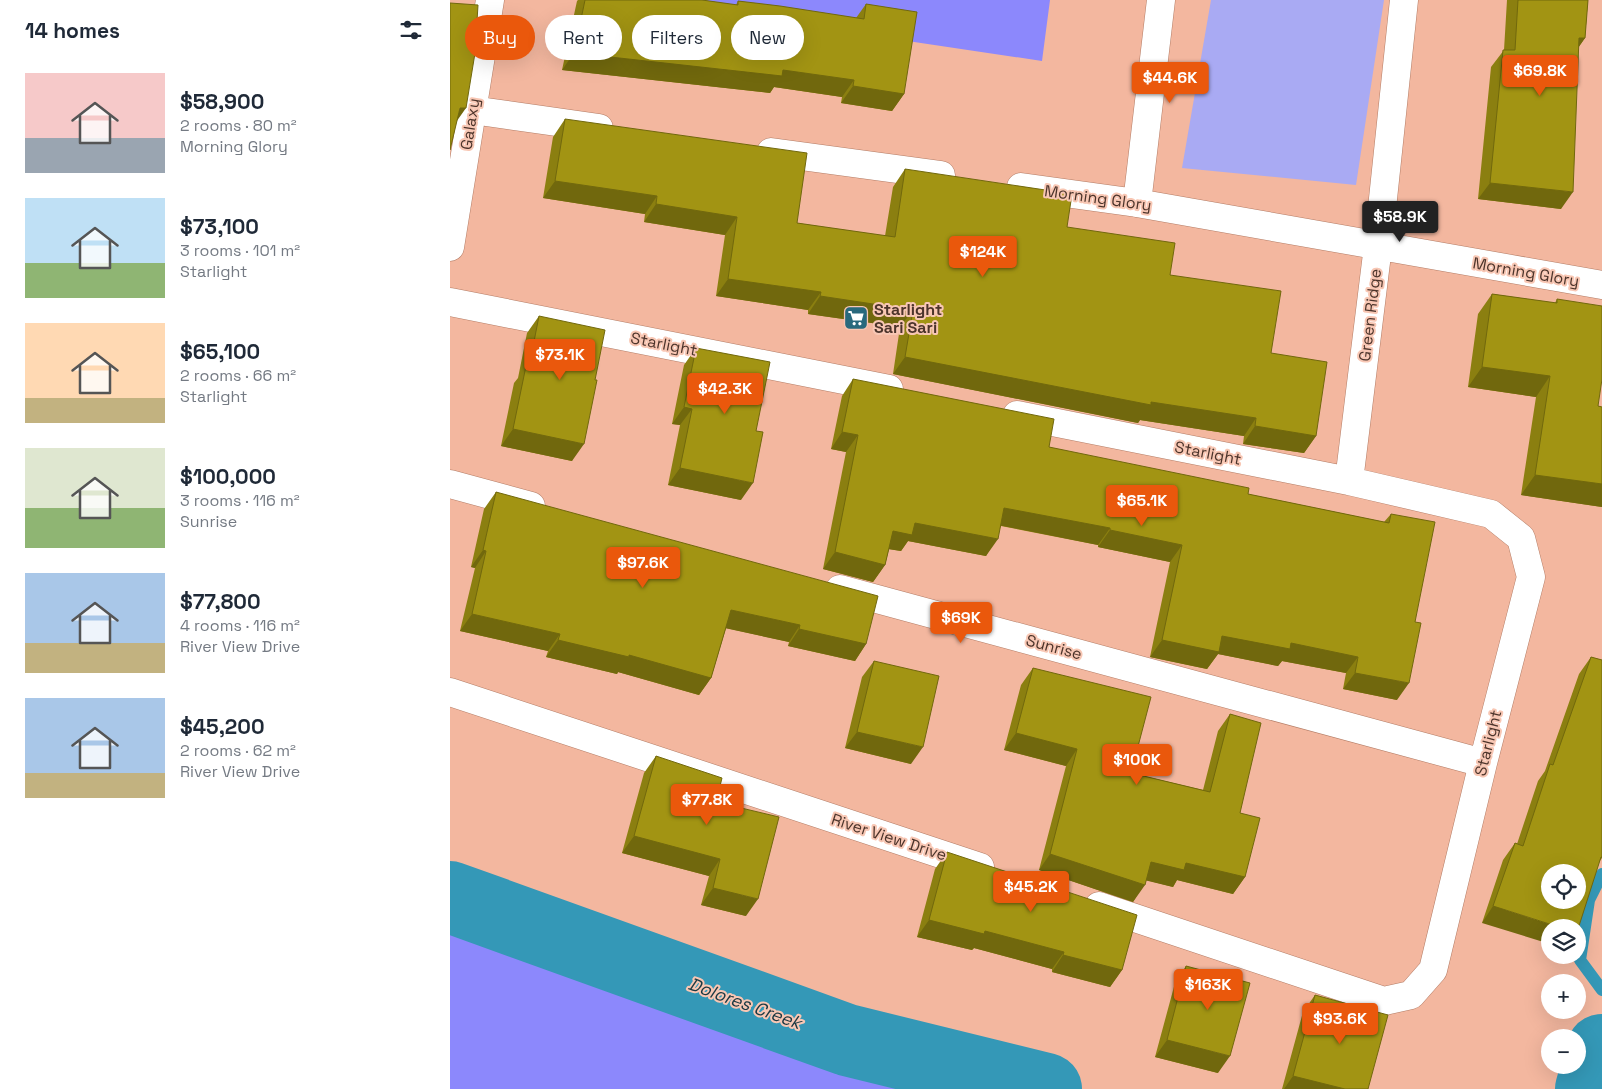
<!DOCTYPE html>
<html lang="en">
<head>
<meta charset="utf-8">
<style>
	:root { --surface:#fff; --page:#f2f2f3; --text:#1f2937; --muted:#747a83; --accent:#ea580c }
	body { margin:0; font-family:"Space Grotesk",sans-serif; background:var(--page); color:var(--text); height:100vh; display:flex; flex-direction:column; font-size:19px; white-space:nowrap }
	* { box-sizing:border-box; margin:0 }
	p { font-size:16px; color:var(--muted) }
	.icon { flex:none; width:28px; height:28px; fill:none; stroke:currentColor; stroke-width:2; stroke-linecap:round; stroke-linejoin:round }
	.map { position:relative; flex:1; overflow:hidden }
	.side { display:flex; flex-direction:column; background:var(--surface); width:450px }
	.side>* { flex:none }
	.guide { position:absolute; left:15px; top:15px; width:475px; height:45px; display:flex; gap:10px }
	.buttons { position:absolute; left:1091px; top:864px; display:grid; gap:10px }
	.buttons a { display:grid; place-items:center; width:45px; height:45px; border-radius:50%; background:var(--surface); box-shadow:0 5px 20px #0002; font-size:25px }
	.price { position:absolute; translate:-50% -42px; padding:0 11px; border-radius:5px; background:var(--accent); color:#fff; font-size:16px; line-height:32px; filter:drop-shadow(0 1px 2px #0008) }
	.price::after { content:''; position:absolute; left:50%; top:30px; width:15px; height:11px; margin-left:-8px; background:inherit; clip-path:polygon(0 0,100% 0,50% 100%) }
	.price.selected { background:#222; color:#fff }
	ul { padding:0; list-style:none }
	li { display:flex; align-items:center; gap:15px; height:125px; padding:0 25px }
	li span { display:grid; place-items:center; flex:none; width:140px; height:100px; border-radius:0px; color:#555 }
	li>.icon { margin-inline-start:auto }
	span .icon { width:60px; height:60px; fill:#fffc; stroke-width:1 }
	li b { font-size:21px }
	h2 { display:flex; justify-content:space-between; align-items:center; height:60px; padding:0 25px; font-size:21px }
	.tag { padding:0 18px; border-radius:22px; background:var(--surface); box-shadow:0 5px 20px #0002; font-size:18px; line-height:45px }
	.tag.selected { background:var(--accent); color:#fff }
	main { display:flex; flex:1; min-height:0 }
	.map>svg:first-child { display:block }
	.green { fill:#a9aaf3 }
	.forest { fill:#8c88fc }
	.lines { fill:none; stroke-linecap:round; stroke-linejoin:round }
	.stream { stroke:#3498b7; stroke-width:12 }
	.river { stroke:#3498b7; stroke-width:72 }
	.minor-casing { stroke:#b37c65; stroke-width:29 }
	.minor { stroke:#fff; stroke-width:28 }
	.wall { fill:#8b7f10 }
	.shaded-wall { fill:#71680d }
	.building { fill:#a29413; stroke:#71680d; fill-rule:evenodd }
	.labels { text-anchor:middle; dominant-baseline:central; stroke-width:4; stroke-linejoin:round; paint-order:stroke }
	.street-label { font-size:16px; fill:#4c342b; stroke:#f8c7b4 }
	.poi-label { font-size:16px; font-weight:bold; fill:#4c342b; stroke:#f8c7b4; text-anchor:start }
	.water-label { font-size:18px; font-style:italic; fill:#1a3842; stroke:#f8c7b4 }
</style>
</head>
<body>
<main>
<section class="side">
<h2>14 homes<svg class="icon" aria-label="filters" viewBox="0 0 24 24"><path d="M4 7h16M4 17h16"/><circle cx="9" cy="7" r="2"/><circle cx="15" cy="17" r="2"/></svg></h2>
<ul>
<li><span style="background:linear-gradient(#f6c9c9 65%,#9aa5b1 0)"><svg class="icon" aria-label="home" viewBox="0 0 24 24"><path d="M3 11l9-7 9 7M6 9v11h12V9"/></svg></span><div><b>$58,900</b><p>2 rooms · 80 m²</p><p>Morning Glory</p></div></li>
<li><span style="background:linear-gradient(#bfe0f5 65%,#8fb573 0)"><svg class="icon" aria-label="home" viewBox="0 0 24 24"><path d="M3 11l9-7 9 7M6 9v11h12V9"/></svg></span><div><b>$73,100</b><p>3 rooms · 101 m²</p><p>Starlight</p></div></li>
<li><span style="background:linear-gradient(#ffd9b3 75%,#c2b280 0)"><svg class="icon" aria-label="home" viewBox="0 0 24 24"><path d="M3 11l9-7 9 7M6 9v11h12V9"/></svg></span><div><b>$65,100</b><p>2 rooms · 66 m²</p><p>Starlight</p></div></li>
<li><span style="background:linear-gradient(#dfe7d0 60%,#8fb573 0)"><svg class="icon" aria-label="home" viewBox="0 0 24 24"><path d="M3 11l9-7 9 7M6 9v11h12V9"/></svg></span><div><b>$100,000</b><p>3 rooms · 116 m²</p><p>Sunrise</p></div></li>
<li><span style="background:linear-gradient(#a9c7e8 70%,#c2b280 0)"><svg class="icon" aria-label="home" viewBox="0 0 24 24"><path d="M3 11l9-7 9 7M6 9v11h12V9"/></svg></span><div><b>$77,800</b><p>4 rooms · 116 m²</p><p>River View Drive</p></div></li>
<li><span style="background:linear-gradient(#a9c7e8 75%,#c2b280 0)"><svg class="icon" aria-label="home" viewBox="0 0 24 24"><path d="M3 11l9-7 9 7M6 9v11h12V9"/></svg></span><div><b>$45,200</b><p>2 rooms · 62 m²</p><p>River View Drive</p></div></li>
</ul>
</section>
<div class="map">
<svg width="1152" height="1089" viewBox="0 0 1152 1089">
	<rect width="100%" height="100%" fill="#f3b79f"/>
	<path class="green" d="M761,0h173l-28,185 -174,-17z"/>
	<path class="forest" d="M184,0h416l-8,61z
		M0,933l490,156h-490z"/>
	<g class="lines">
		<path class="stream" d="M1152,874l-13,26 -9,60 22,30"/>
		<path class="river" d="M0,897l397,143 199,49
			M1141,1089l11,-39"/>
		<defs>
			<path id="minor" d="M22,110l127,18
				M321,152l170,23
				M571,187l116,16 465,82
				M687,203l24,-203
				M0,247l40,-247
				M0,302l439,87
				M567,415l332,66 142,33 30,24 10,39 -48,186 -50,207 -22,25 -27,6 -285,-95
				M899,481l29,-235 26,-246
				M0,484l81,22
				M390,589l643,174
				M0,692l530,175"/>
		</defs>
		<use href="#minor" class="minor-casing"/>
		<use href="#minor" class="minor"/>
	</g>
	<path class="wall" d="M128,0h124l34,5 2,-4 118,17 10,-14 38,90 -12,17 -51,-8 1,-6 -68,-10 -4,6 -208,-23 15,-69z
		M1057,0h81l-3,38 -7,10 -17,161 -83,-10 13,-132 13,-17z
		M115,119l232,104 88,13 8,-49 12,-18 162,58 103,48 101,78 45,83 -12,17 -61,-9 1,-8 -104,-16 -2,3 -245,-49 7,-47 -92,-13v-4l-92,-14 9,-61 -81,-13 1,-8 -102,-16 10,-61z
		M1042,294l63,9 2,-4 41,107 4,1v100l-81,-12 15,-98 -68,-10 10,-73z
		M89,316l56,64 -23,81 -71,-15 13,-63 4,-5 9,-45z
		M246,348l45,152 -73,-15 12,-60 -8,-1 12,-59z
		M403,379l196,68 199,47 136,28 7,-8 6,186 -54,-11 3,-16 -64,-12 -4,5 -60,-12 -11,15 -57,-12 20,-95 -72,-15v-2l-97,-19 -15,30 -78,-15 -7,10 -12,-2 -4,16 -12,17 -50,-13 23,-117 -15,-3 11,-53z
		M46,492l370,152 -11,17 -67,-15 1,-4 -63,-14 -15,50 -12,17 -81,-23 -1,2 -71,-17 2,-6 -88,-20 15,-63 -4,-1 13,-58z
		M1141,657l11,3v198l-3,4 -117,61 21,-63 12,-17 2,1 21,-63 7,-10 34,-97z
		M424,661l37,103 -66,-16 17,-71z
		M583,668l98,105 72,17 15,-59 12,-17 10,99 5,64 -12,17 -56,-14 -4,7 -27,-7 -13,22 -94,-32 27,-104 -62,-16 17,-65z
		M206,756l60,46 30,114 -45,-11 8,-29 -87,-23 22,-80z
		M497,852l175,118 -12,17 -58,-15v-3l-78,-21 -2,2 -55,-13 18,-68z
		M736,966l32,107 -63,-16 20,-74z
		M865,995l53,94h-86l21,-77z"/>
	<path class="shaded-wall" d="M1129,38h6l-12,17z
		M124,53l209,17 71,10 -12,17 -68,-10 -4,6 -208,-23z
		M403,86l51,8 -12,17 -51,-8z
		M10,108h6l-12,17z
		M105,181l102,15 -12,18 -102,-16z
		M1040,183l83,9 -12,17 -83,-10z
		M206,204l81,13 -12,18 -81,-13z
		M278,279l93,13 -13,18 -92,-14z
		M370,296l93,14 -13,17 -92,-13z
		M455,357l246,45 105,16 -12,18 -104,-16 -2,3 -245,-49z
		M1032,367l68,9 -14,21 -68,-10z
		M234,407l8,2 -12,16 -8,-1z
		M805,426l61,10 -12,17 -61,-9z
		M63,429l71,15 -12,17 -71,-15z
		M392,432l16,3 -12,17 -15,-3z
		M230,468l73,15 -12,17 -73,-15z
		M1085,475l67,9v23l-81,-12z
		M554,508l106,20 -12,17 -105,-21z
		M465,523l83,16 -12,17 -78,-15 -7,10 -20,-3 12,-17z
		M660,530l72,15 -12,17 -72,-15z
		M33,550l3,1 -11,17 -4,-1z
		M385,552l50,13 -12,17 -50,-13z
		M281,610l69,15 -11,17 -69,-15z
		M22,614l88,20 -12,17 -88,-20z
		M349,629l67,15 -11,17 -67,-15z
		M772,636l69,7 67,14 -12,16 -64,-12 -4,5 -60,-12 -11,15 -57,-12 12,-17z
		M108,640l71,15 82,23 -12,17 -81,-23 -1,2 -71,-17z
		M905,673l54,10 -12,17 -54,-11z
		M407,732l66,15 -12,17 -66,-16z
		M566,733l61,16 -11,17 -62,-16z
		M184,836l86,23 -11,17 -87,-23z
		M600,854l95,31 -12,17 -94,-32z
		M701,862l35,1 59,14 -12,17 -56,-14 -4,7 -33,-8z
		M263,888l45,11 -12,17 -45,-11z
		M1043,906l69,22h-12v16l-68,-21z
		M479,920l56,11 79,21 -12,17 -78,-21 -2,2 -55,-13z
		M613,955l59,15 -12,17 -58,-15z
		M717,1040l63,16 -12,17 -63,-16z
		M843,1076l52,13h-61z"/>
	<path class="building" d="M135,0h117l36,5v-4l42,5 84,13 2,-15 51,8 -13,82 -51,-8 1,-6 -71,-10 -1,6 -208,-23z
		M1068,0h70l-3,38h-6l-6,154 -83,-9 13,-133h12z
		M0,3l28,2 -3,48 -9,55h-6l-10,42z
		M115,119l242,34 -10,70 98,14 10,-68 167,25 -5,33 108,16 -5,32 111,16 -10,62 56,9 -11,74 -61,-10 1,-8 -105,-16v3l-246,-48 8,-47 -93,-14 1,-4 -93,-13 9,-62 -81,-13 1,-8 -102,-15z
		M1042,294l65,9v-4l45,7v73l-4,27 4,1v77l-67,-9 15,-99 -68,-9z
		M89,316l66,14 -10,50h2l-13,64 -71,-15 13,-63 3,1z
		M246,348l74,14 -14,69 7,1 -10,51 -73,-15 12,-59 -8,-2z
		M403,379l201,40 -5,28 200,41 -1,6 141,29 2,-9 44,8 -20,100 6,1 -12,60 -54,-10 3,-16 -67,-14 -1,6 -68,-13 -3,16 -57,-12 20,-95 -72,-15v-2l-106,-20 -6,31 -83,-16 -3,12 -19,-4 -8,34 -50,-13 23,-117 -16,-3z
		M46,492l382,104 -12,48 -67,-15 1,-4 -69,-15 -20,68 -82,-23v2l-71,-17 2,-6 -88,-20 14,-63 -3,-1z
		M1141,657l11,3v197h-1l-23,72v-1h-16l-69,-22 22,-63 8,3 27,-82 3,1zM1100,872h28v28h-28z
		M424,661l65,15 -16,71 -66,-15z
		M583,668l118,29 -20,76 79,19 20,-78 31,9 -21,90 20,5 -15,59 -59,-14 -2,7 -33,-8 -6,23 -95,-31 27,-105 -61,-16z
		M206,756l66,22 -6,24 63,15 -21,82 -45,-11 7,-29 -86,-23z
		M497,852l190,63 -15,55 -59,-15 1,-3 -79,-21 -1,3 -55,-14z
		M736,966l64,17 -20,73 -63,-16z
		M865,995l73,20 -20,74h-23l-52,-13z"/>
	<defs>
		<symbol id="supermarket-square" viewBox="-11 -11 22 22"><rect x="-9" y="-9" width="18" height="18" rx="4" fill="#29697d" stroke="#f8c7b4"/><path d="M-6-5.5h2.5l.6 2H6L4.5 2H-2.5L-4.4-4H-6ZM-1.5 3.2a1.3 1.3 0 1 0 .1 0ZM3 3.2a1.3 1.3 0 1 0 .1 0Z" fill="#fff"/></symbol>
	</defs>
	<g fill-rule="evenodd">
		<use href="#supermarket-square" x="392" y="304" width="28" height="28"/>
	</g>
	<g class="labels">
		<g class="street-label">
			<text transform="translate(20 124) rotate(-81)">Galaxy</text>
			<text transform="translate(648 198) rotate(8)">Morning Glory</text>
			<text transform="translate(1076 272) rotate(10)">Morning Glory</text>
			<text transform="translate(920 315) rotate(-83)">Green Ridge</text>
			<text transform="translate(214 344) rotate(11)">Starlight</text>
			<text transform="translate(758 453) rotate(11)">Starlight</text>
			<text transform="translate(604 647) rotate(15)">Sunrise</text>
			<text transform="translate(1038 743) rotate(-76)">Starlight</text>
			<text transform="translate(439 837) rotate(18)">River View Drive</text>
		</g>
		<g class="poi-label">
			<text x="424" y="309">Starlight<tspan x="424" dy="18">Sari Sari</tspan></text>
		</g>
		<g class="water-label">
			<text transform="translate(295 1003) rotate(20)">Dolores Creek</text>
		</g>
	</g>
</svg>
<div class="buttons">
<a><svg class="icon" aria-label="locate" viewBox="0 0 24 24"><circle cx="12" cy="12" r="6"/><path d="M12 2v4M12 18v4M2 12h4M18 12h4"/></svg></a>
<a><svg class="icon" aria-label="layers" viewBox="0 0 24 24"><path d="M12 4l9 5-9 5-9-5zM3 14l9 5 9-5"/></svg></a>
<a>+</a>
<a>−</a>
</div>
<b class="price" style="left:1090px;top:97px">$69.8K</b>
<b class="price" style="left:720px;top:104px">$44.6K</b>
<b class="price selected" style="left:950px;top:243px">$58.9K</b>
<b class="price" style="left:533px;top:278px">$124K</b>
<b class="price" style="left:110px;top:381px">$73.1K</b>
<b class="price" style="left:275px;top:415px">$42.3K</b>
<b class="price" style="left:692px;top:527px">$65.1K</b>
<b class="price" style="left:193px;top:589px">$97.6K</b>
<b class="price" style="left:511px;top:644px">$69K</b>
<b class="price" style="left:687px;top:786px">$100K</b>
<b class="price" style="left:257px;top:826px">$77.8K</b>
<b class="price" style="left:581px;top:913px">$45.2K</b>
<b class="price" style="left:758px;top:1011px">$163K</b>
<b class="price" style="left:890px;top:1045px">$93.6K</b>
<div class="guide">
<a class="tag selected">Buy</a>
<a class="tag">Rent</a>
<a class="tag">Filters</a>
<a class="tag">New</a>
</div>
</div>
</main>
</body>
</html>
